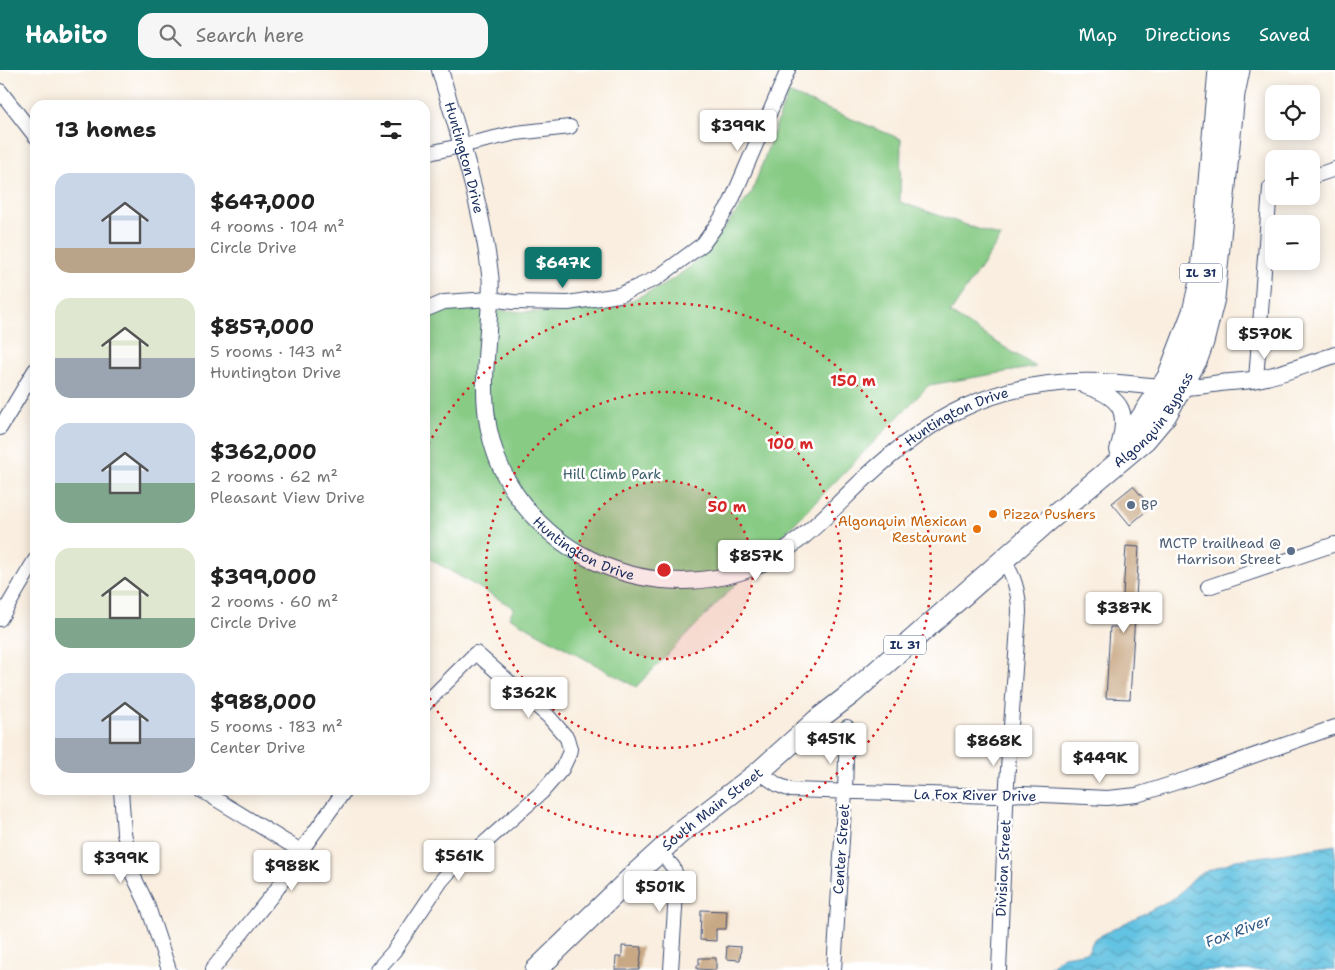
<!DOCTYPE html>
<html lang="en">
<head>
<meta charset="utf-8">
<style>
	:root { --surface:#fff; --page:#f6f6f6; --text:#222; --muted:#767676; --accent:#0f766e }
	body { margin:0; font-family:"Shantell Sans",sans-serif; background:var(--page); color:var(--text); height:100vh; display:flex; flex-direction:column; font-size:19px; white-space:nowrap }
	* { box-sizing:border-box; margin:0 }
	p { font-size:16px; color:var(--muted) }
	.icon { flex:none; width:28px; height:28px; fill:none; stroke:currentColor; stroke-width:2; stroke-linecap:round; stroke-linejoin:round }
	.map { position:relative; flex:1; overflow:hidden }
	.sheet { position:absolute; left:30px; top:30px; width:400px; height:695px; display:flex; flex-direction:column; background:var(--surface); border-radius:15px; box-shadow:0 2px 12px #0003 }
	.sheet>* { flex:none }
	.controls { position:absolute; left:1265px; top:15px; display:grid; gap:10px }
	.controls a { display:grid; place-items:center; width:55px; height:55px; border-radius:10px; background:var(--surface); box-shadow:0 2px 12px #0003; font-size:25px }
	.price { position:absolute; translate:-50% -42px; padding:0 11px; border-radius:5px; background:#fff; color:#222; font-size:16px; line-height:32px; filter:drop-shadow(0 1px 2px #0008) }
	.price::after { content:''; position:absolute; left:50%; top:30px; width:15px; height:11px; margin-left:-8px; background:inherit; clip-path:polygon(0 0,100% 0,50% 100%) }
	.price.on { background:var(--accent); color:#fff }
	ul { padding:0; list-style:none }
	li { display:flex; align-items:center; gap:15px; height:125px; padding:0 25px }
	li span { display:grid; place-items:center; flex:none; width:140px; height:100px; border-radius:15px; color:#555 }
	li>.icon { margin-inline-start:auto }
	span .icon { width:60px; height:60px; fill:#fffc; stroke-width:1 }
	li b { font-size:21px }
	h2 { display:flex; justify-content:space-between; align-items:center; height:60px; padding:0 25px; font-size:21px }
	header { display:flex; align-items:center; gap:30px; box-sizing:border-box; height:70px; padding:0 25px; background:var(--accent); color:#fff }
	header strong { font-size:24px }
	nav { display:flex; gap:28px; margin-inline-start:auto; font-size:18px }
	.search { width:350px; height:45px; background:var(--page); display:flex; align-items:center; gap:12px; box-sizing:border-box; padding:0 18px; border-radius:15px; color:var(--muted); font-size:19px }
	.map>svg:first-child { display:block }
	.park { fill:#87cb85; stroke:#517d72 }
	.water { fill:url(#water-waves); stroke:#4079a0 }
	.building { fill:#c9a985 }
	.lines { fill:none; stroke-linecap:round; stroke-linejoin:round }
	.minor-casing { stroke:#3c4c71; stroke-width:16 }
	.tertiary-casing { stroke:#3c4c71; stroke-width:18 }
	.primary-casing { stroke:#3c4c71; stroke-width:23 }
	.minor { stroke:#fff; stroke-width:14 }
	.tertiary { stroke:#fff; stroke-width:16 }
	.primary { stroke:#fff; stroke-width:21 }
	.ring { fill:none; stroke:#d62828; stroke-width:2.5; stroke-dasharray:2.5 5 }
	.service-dot { fill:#5c6f8a; stroke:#fff; stroke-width:2 }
	.food-dot { fill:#e8710a; stroke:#fff; stroke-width:2 }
	.labels { text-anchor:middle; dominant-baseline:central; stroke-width:5; stroke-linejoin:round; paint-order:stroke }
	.shield { fill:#fff; stroke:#5f6d8e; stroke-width:1 }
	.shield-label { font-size:12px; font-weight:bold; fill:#1b2f5e }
	.street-label { font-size:14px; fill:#1b2f5e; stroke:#fff }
	.park-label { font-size:14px; fill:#3b5e6a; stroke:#fff }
	.service-label { font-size:14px; fill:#4e5e75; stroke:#fff; text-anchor:start }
	.food-label { font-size:14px; fill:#c56008; stroke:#fff; text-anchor:start }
	.water-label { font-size:15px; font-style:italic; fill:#315b86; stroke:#fff }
	.centre { fill:#d62828; stroke:#fff; stroke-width:2.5 }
	.ring-label { font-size:15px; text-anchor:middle; font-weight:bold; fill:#d62828; stroke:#fff; stroke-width:5; stroke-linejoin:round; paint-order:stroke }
</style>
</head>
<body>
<header>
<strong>Habito</strong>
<div class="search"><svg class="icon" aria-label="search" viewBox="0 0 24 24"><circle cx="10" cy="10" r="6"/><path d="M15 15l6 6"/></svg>Search here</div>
<nav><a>Map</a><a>Directions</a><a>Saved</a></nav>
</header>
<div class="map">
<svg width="1335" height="900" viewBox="0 0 1335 900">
	<defs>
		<pattern id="water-waves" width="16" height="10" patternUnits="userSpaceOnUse" patternTransform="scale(1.25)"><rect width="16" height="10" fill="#64c3e2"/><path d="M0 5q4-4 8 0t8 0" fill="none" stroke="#529fba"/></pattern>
	</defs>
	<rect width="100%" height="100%" fill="#fff"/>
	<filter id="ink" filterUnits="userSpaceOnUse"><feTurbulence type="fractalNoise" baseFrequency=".02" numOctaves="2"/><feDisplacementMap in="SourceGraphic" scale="10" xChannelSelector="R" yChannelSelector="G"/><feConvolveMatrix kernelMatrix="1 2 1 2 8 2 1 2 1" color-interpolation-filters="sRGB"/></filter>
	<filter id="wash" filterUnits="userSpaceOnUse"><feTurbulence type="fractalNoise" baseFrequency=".0096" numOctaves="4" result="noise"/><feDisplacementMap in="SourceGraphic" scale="20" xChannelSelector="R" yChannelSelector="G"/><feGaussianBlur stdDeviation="1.12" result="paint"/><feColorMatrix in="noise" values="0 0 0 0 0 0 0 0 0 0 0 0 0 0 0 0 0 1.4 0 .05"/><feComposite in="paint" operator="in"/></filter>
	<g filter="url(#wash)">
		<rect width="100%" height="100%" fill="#f9eedf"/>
		<path class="park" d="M788,23l113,46 -1,63 101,35 -51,76 86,54 -107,18 -293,302 -127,-70 5,-9 -89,-52v-238l16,-7 28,-2 84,4 64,-6 47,-22 26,-18 23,-24 39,-51z"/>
		<path class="water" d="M1335,775v125h-289l18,-14 24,-4 6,-13 82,-42 21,-22 39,-15 45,-6z"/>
		<g id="blocks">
			<path class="building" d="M1133,416l18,21 -21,18 -18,-22z
				M1126,476l13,1 -9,152 -24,-1 4,-71h11z
				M701,840l26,1 -1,18h-10v12l-16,-1z
				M622,876l20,1 -3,23h-24l1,-13h6z
				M727,876l14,1 -1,13 -14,-1z
				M699,888h17v12l-19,-1v-4h2z"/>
		</g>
	</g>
	<g filter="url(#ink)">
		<use href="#blocks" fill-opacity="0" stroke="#3c4c71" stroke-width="1"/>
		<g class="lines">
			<defs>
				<path id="minor" d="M0,21l35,45
					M425,84l91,-21 54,-6
					M1311,107l24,-8
					M425,240l19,-8 46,-3 23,3 55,1 51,-8 38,-17 46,-34 15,-21 13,-21 57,-132
					M1256,310l14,-192 4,-1
					M0,358l35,-58
					M1208,517l127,-43
					M0,549l35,-59
					M759,702l19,13 13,5 204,6 28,-2 84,4 30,-3 59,-19 139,-49
					M121,720l3,43 9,42 14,29 22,66
					M201,720l100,61
					M660,782l13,15 4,11 -6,92
					M212,900l65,-81 24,-38 44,-61
					M377,900l17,-19 47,-70 8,-9 32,-26 61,-54 20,-23 7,-15 1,-5 -3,-11 -19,-22 -72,-63 -51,51
					M834,900l11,-179 2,-64
					M999,900l8,-187 12,-171c0,-19 -5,-37 -16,-52"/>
				<g id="tertiary">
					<path id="s1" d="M440,0c19,67 42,135 50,204 2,13 0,27 -1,41 -2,37 -8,77 0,115 24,117 156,181 265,137 45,-19 75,-55 110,-88 30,-28 62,-54 99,-71 43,-20 92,-28 139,-26 27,1 54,6 81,5 16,0 32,-4 47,-5 9,-1 19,-1 27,-3 27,-5 53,-16 78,-24"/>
					<path d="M1086,316c38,12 43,27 32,64"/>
				</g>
				<g id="primary">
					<path d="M1124,384l14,-31 30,-46 25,-65 7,-30 19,-212"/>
					<path id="s2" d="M536,900l98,-95 45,-41 80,-62 58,-52 34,-26 191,-168 103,-86 21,-25 31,-56 6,-17 11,-44 20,-204 5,-24"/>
				</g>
			</defs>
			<use href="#minor" class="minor-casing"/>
			<use href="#tertiary" class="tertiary-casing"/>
			<use href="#primary" class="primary-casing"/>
			<use href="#minor" class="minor"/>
			<use href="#tertiary" class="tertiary"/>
			<use href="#primary" class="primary"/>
		</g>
	</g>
	<circle cx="664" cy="500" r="89" fill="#d62828" fill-opacity=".12"/>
	<g class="ring">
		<circle cx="664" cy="500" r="89"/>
		<circle cx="664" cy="500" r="178"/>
		<path d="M425 381A267 267 0 1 1 425 619"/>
	</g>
	<g class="service-dot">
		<circle cx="1131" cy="435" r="5"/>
		<circle cx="1291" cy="481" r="5"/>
	</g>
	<g class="food-dot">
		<circle cx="993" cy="444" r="5"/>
		<circle cx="977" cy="459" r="5"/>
	</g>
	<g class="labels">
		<g class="shield">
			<rect x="1180" y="193.5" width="42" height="19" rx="4"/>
			<rect x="884" y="565.5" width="42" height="19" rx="4"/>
		</g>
		<g class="shield-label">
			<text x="1201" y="203">IL 31</text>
			<text x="905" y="575">IL 31</text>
		</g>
		<g class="street-label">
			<text stroke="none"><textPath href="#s1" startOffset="91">Huntington Drive</textPath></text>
			<text stroke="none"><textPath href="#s2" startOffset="829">Algonquin Bypass</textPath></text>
			<text stroke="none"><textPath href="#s1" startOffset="960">Huntington Drive</textPath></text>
			<text stroke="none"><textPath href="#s1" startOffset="526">Huntington Drive</textPath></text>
			<text transform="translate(975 725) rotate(1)">La Fox River Drive</text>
			<text stroke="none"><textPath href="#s2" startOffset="239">South Main Street</textPath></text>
			<text transform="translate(841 779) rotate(-86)">Center Street</text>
			<text transform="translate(1003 798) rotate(-87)">Division Street</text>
		</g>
		<g class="park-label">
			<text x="612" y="404">Hill Climb Park</text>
		</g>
		<g class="service-label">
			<text x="1141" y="435">BP</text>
			<text x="1281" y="473" text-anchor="end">MCTP trailhead @<tspan x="1281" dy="16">Harrison Street</tspan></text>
		</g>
		<g class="food-label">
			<text x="1003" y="444">Pizza Pushers</text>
			<text x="967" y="451" text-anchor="end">Algonquin Mexican<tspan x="967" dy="16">Restaurant</tspan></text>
		</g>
		<g class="water-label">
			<text transform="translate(1238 861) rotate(-20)">Fox River</text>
		</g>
	</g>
	<circle cx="664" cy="500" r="8" class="centre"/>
	<g class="ring-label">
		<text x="853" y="316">150 m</text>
		<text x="790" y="379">100 m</text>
		<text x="727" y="442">50 m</text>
	</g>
</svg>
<div class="controls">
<a><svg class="icon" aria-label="locate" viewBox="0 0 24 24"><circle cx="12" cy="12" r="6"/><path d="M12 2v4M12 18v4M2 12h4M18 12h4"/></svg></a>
<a>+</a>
<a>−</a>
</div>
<b class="price" style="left:738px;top:82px">$399K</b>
<b class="price on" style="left:563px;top:219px">$647K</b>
<b class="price" style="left:1265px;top:290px">$570K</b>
<b class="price" style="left:756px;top:512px">$857K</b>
<b class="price" style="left:1124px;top:564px">$387K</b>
<b class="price" style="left:529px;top:649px">$362K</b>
<b class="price" style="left:831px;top:695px">$451K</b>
<b class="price" style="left:994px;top:697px">$868K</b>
<b class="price" style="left:1100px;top:714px">$449K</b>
<b class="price" style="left:459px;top:812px">$561K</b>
<b class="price" style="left:121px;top:814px">$399K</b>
<b class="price" style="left:292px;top:822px">$988K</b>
<b class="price" style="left:660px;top:843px">$501K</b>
<section class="sheet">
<h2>13 homes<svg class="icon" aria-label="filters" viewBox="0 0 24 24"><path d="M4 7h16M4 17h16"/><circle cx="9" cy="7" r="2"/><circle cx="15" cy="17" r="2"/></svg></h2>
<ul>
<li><span style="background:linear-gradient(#c9d6e8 75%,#b9a48a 0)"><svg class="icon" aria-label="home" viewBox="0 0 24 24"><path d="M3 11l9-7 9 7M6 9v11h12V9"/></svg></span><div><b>$647,000</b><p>4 rooms · 104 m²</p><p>Circle Drive</p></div></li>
<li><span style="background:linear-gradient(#dfe7d0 60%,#9aa5b1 0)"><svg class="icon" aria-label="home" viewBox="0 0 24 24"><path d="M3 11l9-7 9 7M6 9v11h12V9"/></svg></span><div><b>$857,000</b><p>5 rooms · 143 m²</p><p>Huntington Drive</p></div></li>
<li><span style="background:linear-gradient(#c9d6e8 60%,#7fa58c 0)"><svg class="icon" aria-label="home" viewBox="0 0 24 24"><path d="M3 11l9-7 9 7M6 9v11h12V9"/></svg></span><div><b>$362,000</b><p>2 rooms · 62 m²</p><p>Pleasant View Drive</p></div></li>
<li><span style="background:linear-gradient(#dfe7d0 70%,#7fa58c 0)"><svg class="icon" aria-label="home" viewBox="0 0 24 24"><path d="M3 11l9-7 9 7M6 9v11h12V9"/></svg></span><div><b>$399,000</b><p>2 rooms · 60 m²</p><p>Circle Drive</p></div></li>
<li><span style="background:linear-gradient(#c9d6e8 65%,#9aa5b1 0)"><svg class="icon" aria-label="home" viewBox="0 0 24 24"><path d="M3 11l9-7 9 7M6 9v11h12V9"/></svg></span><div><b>$988,000</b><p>5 rooms · 183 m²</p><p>Center Drive</p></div></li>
</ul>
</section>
</div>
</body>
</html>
